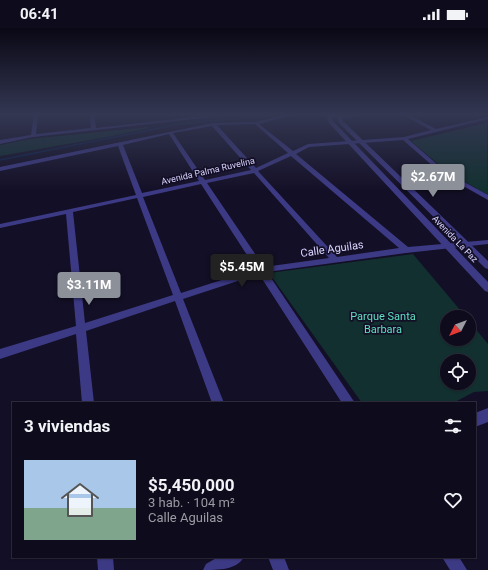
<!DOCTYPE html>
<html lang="es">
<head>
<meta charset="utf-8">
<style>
	:root { --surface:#0e0b1c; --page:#1c1929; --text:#f1f3f6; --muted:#9b9ba3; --line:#2e2b3b; --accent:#8c9099 }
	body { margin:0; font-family:Roboto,sans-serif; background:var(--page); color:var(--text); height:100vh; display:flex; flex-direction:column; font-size:15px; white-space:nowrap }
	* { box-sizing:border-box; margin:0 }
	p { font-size:13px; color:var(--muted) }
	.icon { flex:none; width:22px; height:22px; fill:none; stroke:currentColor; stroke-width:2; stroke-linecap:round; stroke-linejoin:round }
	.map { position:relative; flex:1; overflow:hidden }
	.sheet { position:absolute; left:12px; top:374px; width:464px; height:156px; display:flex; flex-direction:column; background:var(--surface); border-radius:0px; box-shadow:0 1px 3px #0004,0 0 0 1px var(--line) }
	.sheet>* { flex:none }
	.needle { width:26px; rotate:228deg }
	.tools { position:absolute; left:440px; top:282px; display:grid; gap:8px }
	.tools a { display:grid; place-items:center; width:36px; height:36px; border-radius:50%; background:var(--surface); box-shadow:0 1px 3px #0004,0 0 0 1px var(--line); font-size:20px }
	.price { position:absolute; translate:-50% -34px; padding:0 9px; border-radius:4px; background:var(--accent); color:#fff; font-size:13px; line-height:26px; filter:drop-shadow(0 1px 2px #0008) }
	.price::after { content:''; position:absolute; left:50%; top:24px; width:12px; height:9px; margin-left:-6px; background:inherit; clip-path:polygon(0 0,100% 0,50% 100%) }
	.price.active { background:#222; color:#fff }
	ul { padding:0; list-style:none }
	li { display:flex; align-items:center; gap:12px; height:100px; padding:0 12px }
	li span { display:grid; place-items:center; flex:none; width:112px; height:80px; border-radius:0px; color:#555 }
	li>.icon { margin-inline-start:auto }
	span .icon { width:48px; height:48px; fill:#fffc; stroke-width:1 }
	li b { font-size:17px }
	h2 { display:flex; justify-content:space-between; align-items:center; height:48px; padding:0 12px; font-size:17px }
	.status { display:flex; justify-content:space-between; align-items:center; height:28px; padding:0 20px; background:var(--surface); direction:ltr }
	.status svg { height:11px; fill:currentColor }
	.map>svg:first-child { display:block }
	.green { fill:#12302f; fill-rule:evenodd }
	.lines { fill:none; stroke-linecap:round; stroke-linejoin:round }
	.stream { stroke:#0c2248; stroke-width:1.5 }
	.minor { fill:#3d3a85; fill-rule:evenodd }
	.tertiary { fill:#3d3a85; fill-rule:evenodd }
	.labels { text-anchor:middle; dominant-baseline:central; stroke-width:3.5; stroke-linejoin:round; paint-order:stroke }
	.far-street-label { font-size:9px; fill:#d9d4ff; stroke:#130f26 }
	.street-label { font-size:11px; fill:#d9d4ff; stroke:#130f26 }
	.park-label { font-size:11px; fill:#5fe0c0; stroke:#130f26 }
</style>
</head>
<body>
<div class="status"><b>06:41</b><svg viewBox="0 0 49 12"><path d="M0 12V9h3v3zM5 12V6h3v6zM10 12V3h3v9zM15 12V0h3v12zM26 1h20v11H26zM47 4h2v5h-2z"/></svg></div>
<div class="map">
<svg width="488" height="542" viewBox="0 0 488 542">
	<rect width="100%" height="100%" fill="#130f26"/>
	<path class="green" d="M487,95l1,72 -39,-22 -38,-32z
		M149,99v1l-42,9 -107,19v-11l30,-6z
		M413,226l53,63h-19v22h22v-18l19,23v47l-14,1 -21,11h-91l-93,-130zM447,333h22v22h-22z"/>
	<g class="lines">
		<path class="stream" d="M0,132l180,-36 93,-9"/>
		<path class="minor" d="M34,87h4l-2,19 55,-6 -1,-13h4l2,13 98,-11 50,-2 -50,4 -161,18 -33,7v-4l31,-5z
			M283,87h9l-33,9 34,27 15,-7 96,-7 27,-7 -28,-15h6l27,14 52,-12v2l-80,20 38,33 42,23v5l-46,-26 -39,-34 -94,7 -13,7 112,93 80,-7v4l-82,9 -139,19 88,131h-13l-83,-129 -76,25 41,104h-12l-37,-102 -89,30 8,72h-12l-6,-69 -76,25v-10l76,-23 -10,-112 -66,14v-4l136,-29 -18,-49 -118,25v-4l213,-44 43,-1zM255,96l33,29 -32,15 -39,-43zM212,98l39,44 -46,10 -32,-47zM169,106l30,47 -57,12 -19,-48zM291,128l108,92 -62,9 -79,-86zM254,145l75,85 -65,9 -57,-84zM201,156l55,85 -75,24 -38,-96zM137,170l36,97 -88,28 -12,-111z
			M320,87h42l-23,3z
			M97,529h16l1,13h-16z
			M268,529h16l5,13h-16z
			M442,529h17l8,13h-17z"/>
		<path class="tertiary" d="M326,87h5l2,6 155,161v10l-3,-1 -156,-168z
			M336,87h5l2,6 145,140v8l-3,-1 -146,-145z
			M488,380v14l-13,5v-14z
			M218,529h26c-7,13 -26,13 -41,13l3,-6z"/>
	</g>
	<linearGradient id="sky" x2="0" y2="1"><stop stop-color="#0a0815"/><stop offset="0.53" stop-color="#333752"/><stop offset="1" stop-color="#333752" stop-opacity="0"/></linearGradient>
	<rect width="488" height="163" fill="url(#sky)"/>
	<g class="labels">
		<g class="far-street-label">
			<text transform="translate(208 143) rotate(-13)">Avenida Palma Ruvelina</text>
			<text transform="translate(455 211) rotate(46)">Avenida La Paz</text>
		</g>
		<g class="street-label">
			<text transform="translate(332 221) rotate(-8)">Calle Aguilas</text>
		</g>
		<g class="park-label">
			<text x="383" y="288">Parque Santa<tspan x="383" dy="13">Barbara</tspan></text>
		</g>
	</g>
</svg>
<div class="tools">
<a><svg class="needle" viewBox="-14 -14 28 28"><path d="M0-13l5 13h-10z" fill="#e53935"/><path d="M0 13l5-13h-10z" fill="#9b9ba3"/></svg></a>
<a><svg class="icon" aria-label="locate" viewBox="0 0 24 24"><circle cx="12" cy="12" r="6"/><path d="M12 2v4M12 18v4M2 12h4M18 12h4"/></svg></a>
</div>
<b class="price" style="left:433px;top:170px">$2.67M</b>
<b class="price active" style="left:242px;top:260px">$5.45M</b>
<b class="price" style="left:89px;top:278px">$3.11M</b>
<section class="sheet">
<h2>3 viviendas<svg class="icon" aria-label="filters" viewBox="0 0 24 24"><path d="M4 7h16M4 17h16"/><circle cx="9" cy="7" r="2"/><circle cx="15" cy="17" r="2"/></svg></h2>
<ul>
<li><span style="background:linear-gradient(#a9c7e8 60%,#7fa58c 0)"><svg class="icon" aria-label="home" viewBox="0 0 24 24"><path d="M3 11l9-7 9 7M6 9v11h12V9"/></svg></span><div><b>$5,450,000</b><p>3 hab. · 104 m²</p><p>Calle Aguilas</p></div><svg class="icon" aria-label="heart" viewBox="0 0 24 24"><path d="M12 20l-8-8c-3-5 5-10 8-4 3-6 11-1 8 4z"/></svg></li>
</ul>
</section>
</div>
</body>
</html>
